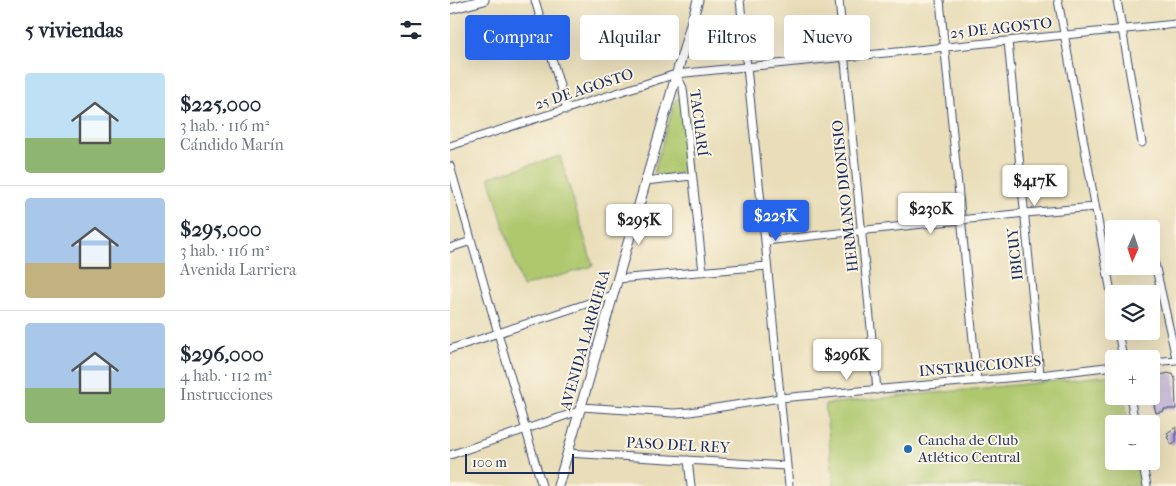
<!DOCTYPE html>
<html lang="es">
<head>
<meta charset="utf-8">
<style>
	:root { --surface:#fff; --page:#f2f2f3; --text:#1f2937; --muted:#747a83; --line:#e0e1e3; --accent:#2563eb }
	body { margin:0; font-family:"IM FELL French Canon",serif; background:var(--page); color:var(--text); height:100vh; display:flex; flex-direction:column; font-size:19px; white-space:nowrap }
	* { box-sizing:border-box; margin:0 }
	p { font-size:16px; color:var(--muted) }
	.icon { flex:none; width:28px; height:28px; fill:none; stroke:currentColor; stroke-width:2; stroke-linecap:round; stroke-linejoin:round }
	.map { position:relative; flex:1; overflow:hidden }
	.side { display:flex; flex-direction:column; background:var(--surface); width:450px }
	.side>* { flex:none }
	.guide { position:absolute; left:15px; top:15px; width:475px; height:45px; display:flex; gap:10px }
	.needle { width:32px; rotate:183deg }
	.controls { position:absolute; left:655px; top:220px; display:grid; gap:10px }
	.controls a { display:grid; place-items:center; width:55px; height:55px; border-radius:5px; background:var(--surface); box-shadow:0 5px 20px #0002; font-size:25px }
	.scale { position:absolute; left:15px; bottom:12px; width:109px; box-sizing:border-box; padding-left:5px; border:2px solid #1b2f5e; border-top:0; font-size:14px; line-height:18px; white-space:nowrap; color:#1b2f5e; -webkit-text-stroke:4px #fcf5e5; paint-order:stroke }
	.price { position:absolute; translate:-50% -42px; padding:0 11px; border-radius:5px; background:#fff; color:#222; font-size:16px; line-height:32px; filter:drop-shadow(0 1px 2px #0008) }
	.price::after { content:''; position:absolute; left:50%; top:30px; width:15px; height:11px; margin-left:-8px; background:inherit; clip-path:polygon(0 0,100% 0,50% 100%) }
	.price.on { background:var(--accent); color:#fff }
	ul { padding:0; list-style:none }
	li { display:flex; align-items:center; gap:15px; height:125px; padding:0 25px }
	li+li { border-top:1px solid var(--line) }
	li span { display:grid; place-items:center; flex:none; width:140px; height:100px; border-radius:5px; color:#555 }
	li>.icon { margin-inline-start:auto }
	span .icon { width:60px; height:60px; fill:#fffc; stroke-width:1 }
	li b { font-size:21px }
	h2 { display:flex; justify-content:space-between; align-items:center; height:60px; padding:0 25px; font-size:21px }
	.tag { padding:0 18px; border-radius:5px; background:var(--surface); box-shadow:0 5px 20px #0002; font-size:18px; line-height:45px }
	.tag.on { background:var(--accent); color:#fff }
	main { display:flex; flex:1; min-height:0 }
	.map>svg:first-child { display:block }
	.green { fill:#afc86e; stroke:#657c66 }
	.building { fill:#ab9cd5 }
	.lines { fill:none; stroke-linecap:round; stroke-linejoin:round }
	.minor-casing { stroke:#3a496c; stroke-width:9 }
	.tertiary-casing { stroke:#3a496c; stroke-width:11 }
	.minor { stroke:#fff; stroke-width:7 }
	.tertiary { stroke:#fff; stroke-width:9 }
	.poi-dot { fill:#1f6fb2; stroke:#fcf5e5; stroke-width:2 }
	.labels { text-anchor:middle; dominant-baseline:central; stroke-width:4; stroke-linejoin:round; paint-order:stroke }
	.street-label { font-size:15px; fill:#1b2f5e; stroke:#fcf5e5 }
	.poi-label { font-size:15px; fill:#1b2f5e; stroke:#fcf5e5; text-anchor:start }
</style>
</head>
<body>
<main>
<section class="side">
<h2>5 viviendas<svg class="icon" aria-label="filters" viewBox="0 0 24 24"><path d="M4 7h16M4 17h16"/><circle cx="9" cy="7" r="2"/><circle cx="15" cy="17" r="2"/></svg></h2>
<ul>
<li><span style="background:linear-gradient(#bfe0f5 65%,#8fb573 0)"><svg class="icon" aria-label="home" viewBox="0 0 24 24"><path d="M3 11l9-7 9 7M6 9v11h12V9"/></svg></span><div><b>$225,000</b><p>3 hab. · 116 m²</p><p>Cándido Marín</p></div></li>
<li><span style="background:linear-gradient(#a9c7e8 65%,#c2b280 0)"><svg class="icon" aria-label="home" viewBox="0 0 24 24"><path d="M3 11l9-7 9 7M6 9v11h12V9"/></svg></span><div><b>$295,000</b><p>3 hab. · 116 m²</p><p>Avenida Larriera</p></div></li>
<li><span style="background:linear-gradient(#a9c7e8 65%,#8fb573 0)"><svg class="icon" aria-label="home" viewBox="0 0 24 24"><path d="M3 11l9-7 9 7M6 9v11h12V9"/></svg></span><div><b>$296,000</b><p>4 hab. · 112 m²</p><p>Instrucciones</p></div></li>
</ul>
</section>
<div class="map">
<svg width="726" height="486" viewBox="0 0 726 486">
	<rect width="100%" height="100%" fill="#fcf5e5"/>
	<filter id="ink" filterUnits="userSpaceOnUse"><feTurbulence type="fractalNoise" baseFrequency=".02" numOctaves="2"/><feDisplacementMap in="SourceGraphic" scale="10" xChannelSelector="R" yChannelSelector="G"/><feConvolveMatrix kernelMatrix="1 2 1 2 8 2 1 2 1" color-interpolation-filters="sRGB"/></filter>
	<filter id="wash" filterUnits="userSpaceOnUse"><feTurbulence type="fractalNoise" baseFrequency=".0096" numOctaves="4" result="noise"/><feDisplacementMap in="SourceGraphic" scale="20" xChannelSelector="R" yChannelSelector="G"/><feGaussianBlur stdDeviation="1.12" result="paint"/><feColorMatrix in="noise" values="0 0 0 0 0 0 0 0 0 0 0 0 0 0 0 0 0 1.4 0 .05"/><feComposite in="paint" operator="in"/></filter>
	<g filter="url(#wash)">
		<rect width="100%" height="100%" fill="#e9deb9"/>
		<path class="green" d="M227,99l4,1 1,3 7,65 -1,3 -4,2 -27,3 -3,-4 21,-71z
			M110,156l33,110 -71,21 -33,-110z
			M664,375v21h10l5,28h-15v37h23l5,25h-308l-9,-82z"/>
		<g id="blocks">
			<path class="building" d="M719,373l1,1h3l2,5 1,30h-12v2l-8,2 -5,-20v-16z
				M726,427v15l-4,3 -5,-8 2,-1 -2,-3z"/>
		</g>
	</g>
	<g filter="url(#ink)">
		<use href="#blocks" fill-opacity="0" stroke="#3a496c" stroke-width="1"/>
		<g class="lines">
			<defs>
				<path id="minor" d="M85,0l32,110
					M290,0l25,241 24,245
					M389,0l38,390
					M490,0l37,381
					M608,0l56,309
					M667,0l25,143
					M558,41l32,334
					M226,74l7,14 20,184
					M0,146l226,-72 500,-50
					M0,166l92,320
					M195,181l47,-5
					M315,241l260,-28 70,-6
					M0,248l21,-7
					M701,263l4,1 21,94
					M656,266h8
					M167,279l150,-13
					M668,331l5,28
					M0,349l163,-54
					M701,362l25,-2
					M680,396l5,28
					M131,407l93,6 16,-1 90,-14 260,-23 74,-9
					M117,453l219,13
					M0,455l129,-44
					M238,460l3,26
					M692,461l5,25"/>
				<path id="tertiary" d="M0,9l34,-9
					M108,486l140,-486"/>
			</defs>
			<use href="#minor" class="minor-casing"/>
			<use href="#tertiary" class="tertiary-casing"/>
			<use href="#minor" class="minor"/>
			<use href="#tertiary" class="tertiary"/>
		</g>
	</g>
	<circle class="poi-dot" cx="458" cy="449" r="5"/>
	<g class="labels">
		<g class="street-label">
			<text transform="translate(551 28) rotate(-6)">25 DE AGOSTO</text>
			<text transform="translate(134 89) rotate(-18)">25 DE AGOSTO</text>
			<text transform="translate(249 123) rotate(83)">TACUARÍ</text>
			<text transform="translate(395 196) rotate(-96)">HERMANO DIONISIO</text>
			<text transform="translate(565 254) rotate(-96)">IBICUY</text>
			<text transform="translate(135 340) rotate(-74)">AVENIDA LARRIERA</text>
			<text transform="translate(530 366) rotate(-5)">INSTRUCCIONES</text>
			<text transform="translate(228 445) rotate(3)">PASO DEL REY</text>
		</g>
		<g class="poi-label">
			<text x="468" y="440">Cancha de Club<tspan x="468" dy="17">Atlético Central</tspan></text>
		</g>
	</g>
</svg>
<div class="controls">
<a><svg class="needle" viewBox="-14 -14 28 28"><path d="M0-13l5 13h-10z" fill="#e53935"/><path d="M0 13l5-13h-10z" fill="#747a83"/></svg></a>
<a><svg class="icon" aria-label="layers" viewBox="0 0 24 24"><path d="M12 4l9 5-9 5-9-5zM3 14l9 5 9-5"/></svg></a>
<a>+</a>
<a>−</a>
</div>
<div class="scale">100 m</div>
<b class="price" style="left:585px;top:207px">$417K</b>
<b class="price" style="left:481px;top:235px">$230K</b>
<b class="price on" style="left:326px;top:242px">$225K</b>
<b class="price" style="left:189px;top:246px">$295K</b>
<b class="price" style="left:397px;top:381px">$296K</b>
<div class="guide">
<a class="tag on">Comprar</a>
<a class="tag">Alquilar</a>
<a class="tag">Filtros</a>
<a class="tag">Nuevo</a>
</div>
</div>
</main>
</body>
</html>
